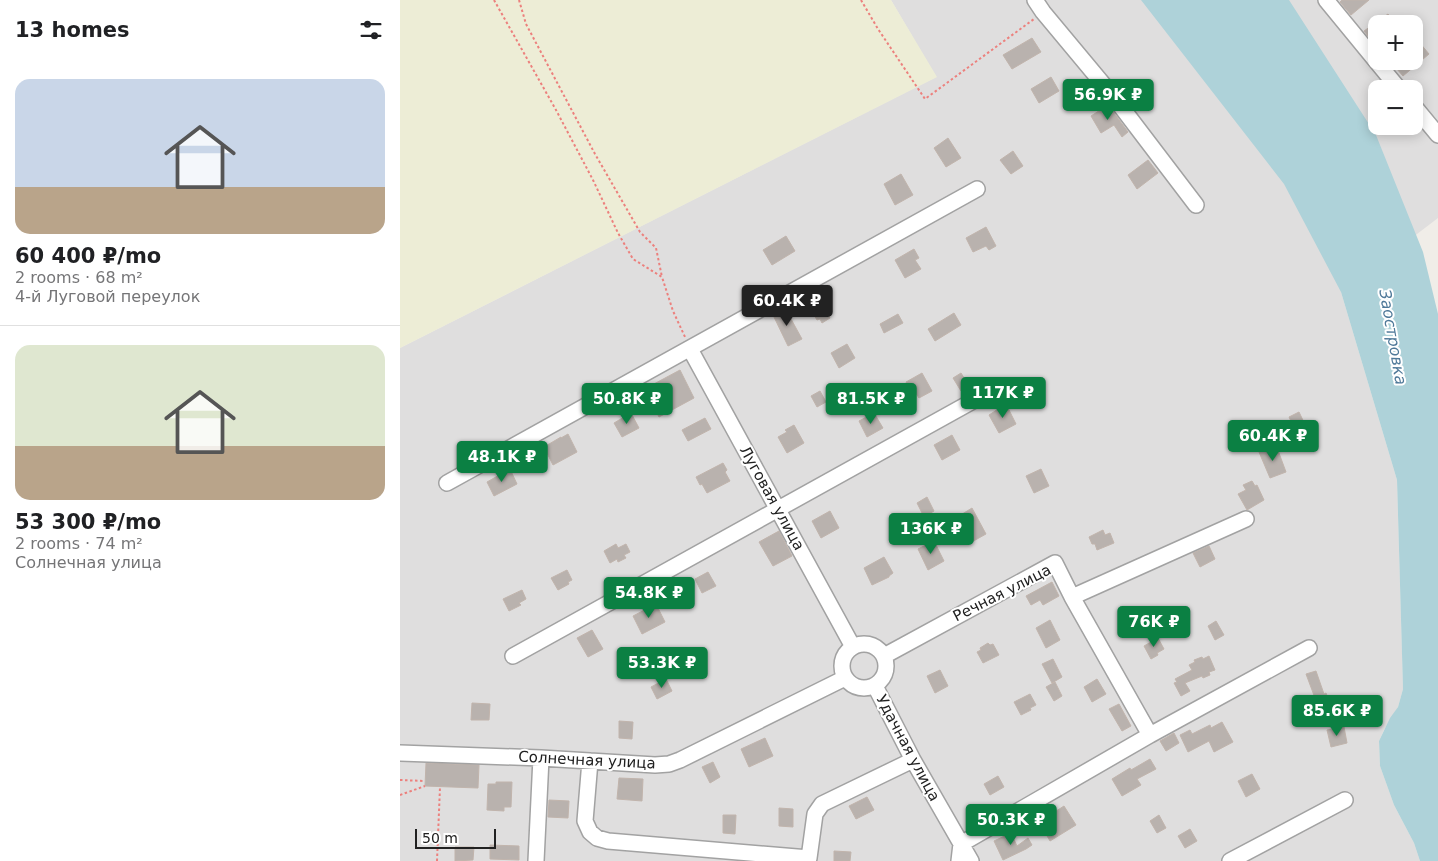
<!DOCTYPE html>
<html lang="en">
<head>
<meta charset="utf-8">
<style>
	:root { --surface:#fff; --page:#f2f2f2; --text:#202124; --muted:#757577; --line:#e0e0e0; --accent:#0b8043 }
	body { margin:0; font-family:"DejaVu Sans",sans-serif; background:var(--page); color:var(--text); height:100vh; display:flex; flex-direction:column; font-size:19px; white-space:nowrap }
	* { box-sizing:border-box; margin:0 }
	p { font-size:16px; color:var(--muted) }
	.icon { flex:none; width:28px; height:28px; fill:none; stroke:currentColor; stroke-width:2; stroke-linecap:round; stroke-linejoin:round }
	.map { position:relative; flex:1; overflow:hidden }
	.side { display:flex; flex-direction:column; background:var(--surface); width:400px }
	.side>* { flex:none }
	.fabs { position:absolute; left:968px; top:15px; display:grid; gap:10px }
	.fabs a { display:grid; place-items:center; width:55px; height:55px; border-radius:10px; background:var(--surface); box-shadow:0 2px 12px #0003; font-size:25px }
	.scale { position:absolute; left:15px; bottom:12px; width:81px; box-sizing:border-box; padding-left:5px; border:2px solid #212121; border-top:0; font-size:14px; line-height:18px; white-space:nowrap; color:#212121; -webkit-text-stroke:4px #fff; paint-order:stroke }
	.price { position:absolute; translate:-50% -42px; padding:0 11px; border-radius:5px; background:var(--accent); color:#fff; font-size:16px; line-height:32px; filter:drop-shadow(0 1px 2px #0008) }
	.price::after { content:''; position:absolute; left:50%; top:30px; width:15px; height:11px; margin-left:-8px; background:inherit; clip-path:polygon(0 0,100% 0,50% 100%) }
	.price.selected { background:#222; color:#fff }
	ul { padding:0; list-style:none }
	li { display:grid; align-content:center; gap:10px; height:265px; padding:0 15px }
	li+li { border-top:1px solid var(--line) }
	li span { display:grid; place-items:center; height:155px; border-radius:15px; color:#555 }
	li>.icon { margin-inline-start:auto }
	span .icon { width:90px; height:90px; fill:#fffc; stroke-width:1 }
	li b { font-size:21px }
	h2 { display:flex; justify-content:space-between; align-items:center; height:60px; padding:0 15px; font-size:21px }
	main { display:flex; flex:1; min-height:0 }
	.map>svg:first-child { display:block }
	.residential { fill:#dfdede; fill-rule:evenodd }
	.farmland { fill:#ededd6 }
	.water { fill:#aed2d9 }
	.building { fill:#b9b2ae; stroke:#c1b4ac }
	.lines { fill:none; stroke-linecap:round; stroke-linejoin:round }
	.minor-casing { stroke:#a2a2a2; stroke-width:18 }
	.path { stroke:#ec807d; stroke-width:2; stroke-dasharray:2.5 2.5; stroke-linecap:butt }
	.minor { stroke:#fff; stroke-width:15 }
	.labels { text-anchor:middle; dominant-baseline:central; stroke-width:4; stroke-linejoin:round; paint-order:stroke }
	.street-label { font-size:15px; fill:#212121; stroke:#fff }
	.water-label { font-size:16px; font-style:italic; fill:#4f7999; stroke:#fff }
</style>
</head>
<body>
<main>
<section class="side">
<h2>13 homes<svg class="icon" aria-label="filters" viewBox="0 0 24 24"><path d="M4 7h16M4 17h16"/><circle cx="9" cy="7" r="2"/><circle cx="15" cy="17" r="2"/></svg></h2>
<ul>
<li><span style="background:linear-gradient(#c9d6e8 70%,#b9a48a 0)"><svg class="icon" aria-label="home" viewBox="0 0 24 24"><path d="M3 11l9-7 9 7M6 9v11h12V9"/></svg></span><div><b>60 400 ₽/mo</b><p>2 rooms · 68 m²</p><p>4-й Луговой переулок</p></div></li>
<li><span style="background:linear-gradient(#dfe7d0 65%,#b9a48a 0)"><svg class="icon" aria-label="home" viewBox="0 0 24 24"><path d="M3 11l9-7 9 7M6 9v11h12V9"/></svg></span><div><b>53 300 ₽/mo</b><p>2 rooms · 74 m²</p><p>Солнечная улица</p></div></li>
</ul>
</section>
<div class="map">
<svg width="1038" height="861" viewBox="0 0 1038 861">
	<rect width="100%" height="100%" fill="#f0ede8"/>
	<path class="residential" d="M491,0h547v218l-97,74 56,188 6,209 -5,18 -14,23 -5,11 1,25 14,39 20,38 6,18h-1020v-513l536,-271zM976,24h38v37h-38zM976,89h38v37h-38z"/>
	<path class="farmland" d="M0,0h491l46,77 -537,271z"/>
	<path class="water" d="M741,0h148l87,135 47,117 15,62v547h-18l-6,-18 -20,-38 -14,-39 -1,-25 11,-23 8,-11 5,-18 -6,-209 -56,-188 -57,-108z"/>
	<path class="building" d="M942,0h27l-18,15 -11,-13z
		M988,14l7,10h-19v22l-12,-15z
		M1014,36l15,18 -26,22 -13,-15h24z
		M632,38l9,14 -29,17 -9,-14z
		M651,77l8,14 -20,12 -8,-14z
		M708,105l20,27 -6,5 -8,-12 -13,8 -10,-17z
		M548,138l13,20 -15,9 -12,-19z
		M613,151l10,15 -12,8 -11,-14z
		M748,160l10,13 -21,16 -9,-14z
		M501,174l12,21 -18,10 -11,-21z
		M586,227l10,19 -7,4 -3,-4 -13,6 -7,-14z
		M386,236l9,15 -23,14 -9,-15z
		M514,249l5,9 -4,2 6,9 -16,9 -10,-18z
		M414,290l16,28 -8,5 -2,-4 -3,1 -14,-24z
		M385,308l17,31 -14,7 -15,-31z
		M554,313l7,12 -26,16 -7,-12z
		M498,314l5,9 -19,10 -4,-9z
		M447,344l8,14 -16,10 -8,-15z
		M280,370l14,28 -35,19 -10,-20 7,-4 -4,-8z
		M522,373l10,18 -13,7 -5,-8 -3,2 -5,-10z
		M561,373l8,13 -8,5 -8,-13z
		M420,391l6,11 -9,5 -6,-11z
		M606,404l10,20 -17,9 -10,-18z
		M899,412l12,25 -10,5 -12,-25z
		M231,413l8,15 -17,9 -8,-14z
		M474,413l9,15 -16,9 -8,-16z
		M305,418l6,11 -23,12 -6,-11z
		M394,425l10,18 -17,10 -9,-16 9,-5 -2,-2z
		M168,434l9,18 -24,13 -9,-18 17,-10v1z
		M552,435l8,15 -18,10 -8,-15z
		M876,445l10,27 -16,6 -11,-26z
		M323,463l4,7 -2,2 5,9 -23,12 -5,-9 -2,1 -4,-8z
		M110,469l7,15 -23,12 -7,-14z
		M641,469l8,17 -15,7 -8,-17z
		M852,481l3,5 2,-1 7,15 -17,10 -9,-16 8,-4 -3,-5z
		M527,497l7,14 -10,6 -7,-14z
		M572,508l14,26 -18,10 -14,-25z
		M430,511l9,17 -18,10 -9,-17z
		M703,530l2,5 5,-2 4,10 -17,7 -2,-6h-3l-3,-7z
		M379,531l13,25 -19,10 -14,-24z
		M534,541l10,20 -16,9 -10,-21z
		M216,544l2,4 8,-4 4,8 -6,3 2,3 -8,4 -1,-3 -7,4 -6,-12z
		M809,546l6,13 -15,8 -7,-14z
		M484,557l9,16 -4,3v1l-17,8 -8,-17z
		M167,570l5,10 -4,2 1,2 -11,6 -7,-12z
		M308,572l8,14 -14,7 -7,-14z
		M652,582l7,14 -16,9 -3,-5 -9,5 -5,-9z
		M122,590l4,9 -7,4 2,2 -12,6 -6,-12z
		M256,604l9,18 -23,12 -9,-18z
		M650,620l10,20 -14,8 -10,-20z
		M816,621l8,14 -9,5 -7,-14z
		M192,630l11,19 -15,8 -11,-19z
		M758,638l6,11 -7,4 1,2 -7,4 -7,-13z
		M588,643l2,2 3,-1 6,11 -16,8 -6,-11 4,-2 -1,-2z
		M809,656l6,14 -6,2 1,3 -7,3 -1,-2 -17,7 5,8 -9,5 -7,-13 3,-1 -2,-3 17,-9 -3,-5 6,-3 -1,-2 8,-3 1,2z
		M653,659l9,18 -10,6 -10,-19z
		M540,670l8,16 -13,7 -8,-17z
		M916,671l8,23 2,-1 6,15 -13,6 -7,-15 3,-1 -9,-24z
		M266,679l6,12 -15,8 -6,-12z
		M697,679l9,15 -14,8 -8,-15z
		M655,682l7,14 -8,5 -8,-14z
		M630,694l6,11 -6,3 1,2 -10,5 -7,-13z
		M72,703l18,1 -1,16h-18z
		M719,704l12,22 -9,5 -13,-22z
		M219,721l14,1 -1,17 -13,-1z
		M822,722l11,20 -19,10 -5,-11 -21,11 -8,-17 10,-5 2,4 18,-9 1,3z
		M944,727l3,16 -16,4 -4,-17z
		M774,733l5,10 -13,8 -6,-10z
		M365,738l8,18 -24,11 -8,-18z
		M750,759l6,10 -19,10 4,6 -19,11 -10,-17 18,-11 1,2z
		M313,762l7,15 -10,6 -8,-16z
		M26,763l53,2 -1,23 -53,-2z
		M852,774l8,15 -14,8 -8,-16z
		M598,776l6,11 -14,8 -6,-11z
		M219,778l24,1 -1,22 -25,-2z
		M96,782h16l-1,25h-7v4l-17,-1 1,-26h8z
		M467,797l7,13 -18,9 -7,-13z
		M149,800l20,1 -1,17 -20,-1z
		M664,806l12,19 -26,16 -11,-19z
		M379,808l14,1v18l-14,-1z
		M323,815h13l-1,19 -12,-1z
		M759,815l7,13 -9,5 -7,-12z
		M790,829l7,12 -12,7 -7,-12z
		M611,833l6,13 11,-8 4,7 -6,4 -23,11 -9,-19z
		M90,845l29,1v14l-29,-1z
		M55,847h19l-1,13 -18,1z
		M434,851l17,1 -1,9h-16z"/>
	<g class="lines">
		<defs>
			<path id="minor" d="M635,0l8,12 70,84 83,109
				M926,0l73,89
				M1014,106l24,29
				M290,349l163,298
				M47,483l530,-294
				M672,597l174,-78
				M442 666a22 22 0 1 1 44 0a22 22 0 1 1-44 0Z
				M113,656l487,-270
				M484,656l171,-93 17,34 78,138
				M475,686l38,74 58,101
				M0,753l141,5 114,7 14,-1 11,-4 165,-82
				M190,761l-5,60 5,11 7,6 11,3 201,17 6,-44 7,-10 91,-44
				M136,861l5,-103
				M559,861l2,-17 189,-109 159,-87
				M830,861l115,-61"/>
		</defs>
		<use href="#minor" class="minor-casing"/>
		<path class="path" d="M94,0l62,110 37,70 25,53 15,26 29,18 11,34 12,26
			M119,0l7,24 69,130 45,78 16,16 6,29
			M461,0l17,29 47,70 109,-80
			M0,780l25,1
			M0,795l25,-9
			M37,861l3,-74"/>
		<use href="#minor" class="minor"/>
	</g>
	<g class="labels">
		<g class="street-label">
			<text transform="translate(372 498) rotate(61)">Луговая улица</text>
			<text transform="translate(602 593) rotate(-27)">Речная улица</text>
			<text transform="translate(508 748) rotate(62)">Удачная улица</text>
			<text transform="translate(187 760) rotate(3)">Солнечная улица</text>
		</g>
		<g class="water-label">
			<text transform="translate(993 337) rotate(80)">Заостровка</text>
		</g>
	</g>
</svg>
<div class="fabs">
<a>+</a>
<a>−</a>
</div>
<div class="scale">50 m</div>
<b class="price" style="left:708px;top:121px">56.9K ₽</b>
<b class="price selected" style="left:387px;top:327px">60.4K ₽</b>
<b class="price" style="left:603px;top:419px">117K ₽</b>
<b class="price" style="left:227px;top:425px">50.8K ₽</b>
<b class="price" style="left:471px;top:425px">81.5K ₽</b>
<b class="price" style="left:873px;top:462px">60.4K ₽</b>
<b class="price" style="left:102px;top:483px">48.1K ₽</b>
<b class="price" style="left:531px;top:555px">136K ₽</b>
<b class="price" style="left:249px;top:619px">54.8K ₽</b>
<b class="price" style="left:754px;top:648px">76K ₽</b>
<b class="price" style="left:262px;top:689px">53.3K ₽</b>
<b class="price" style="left:937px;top:737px">85.6K ₽</b>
<b class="price" style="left:611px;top:846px">50.3K ₽</b>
</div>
</main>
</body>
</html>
